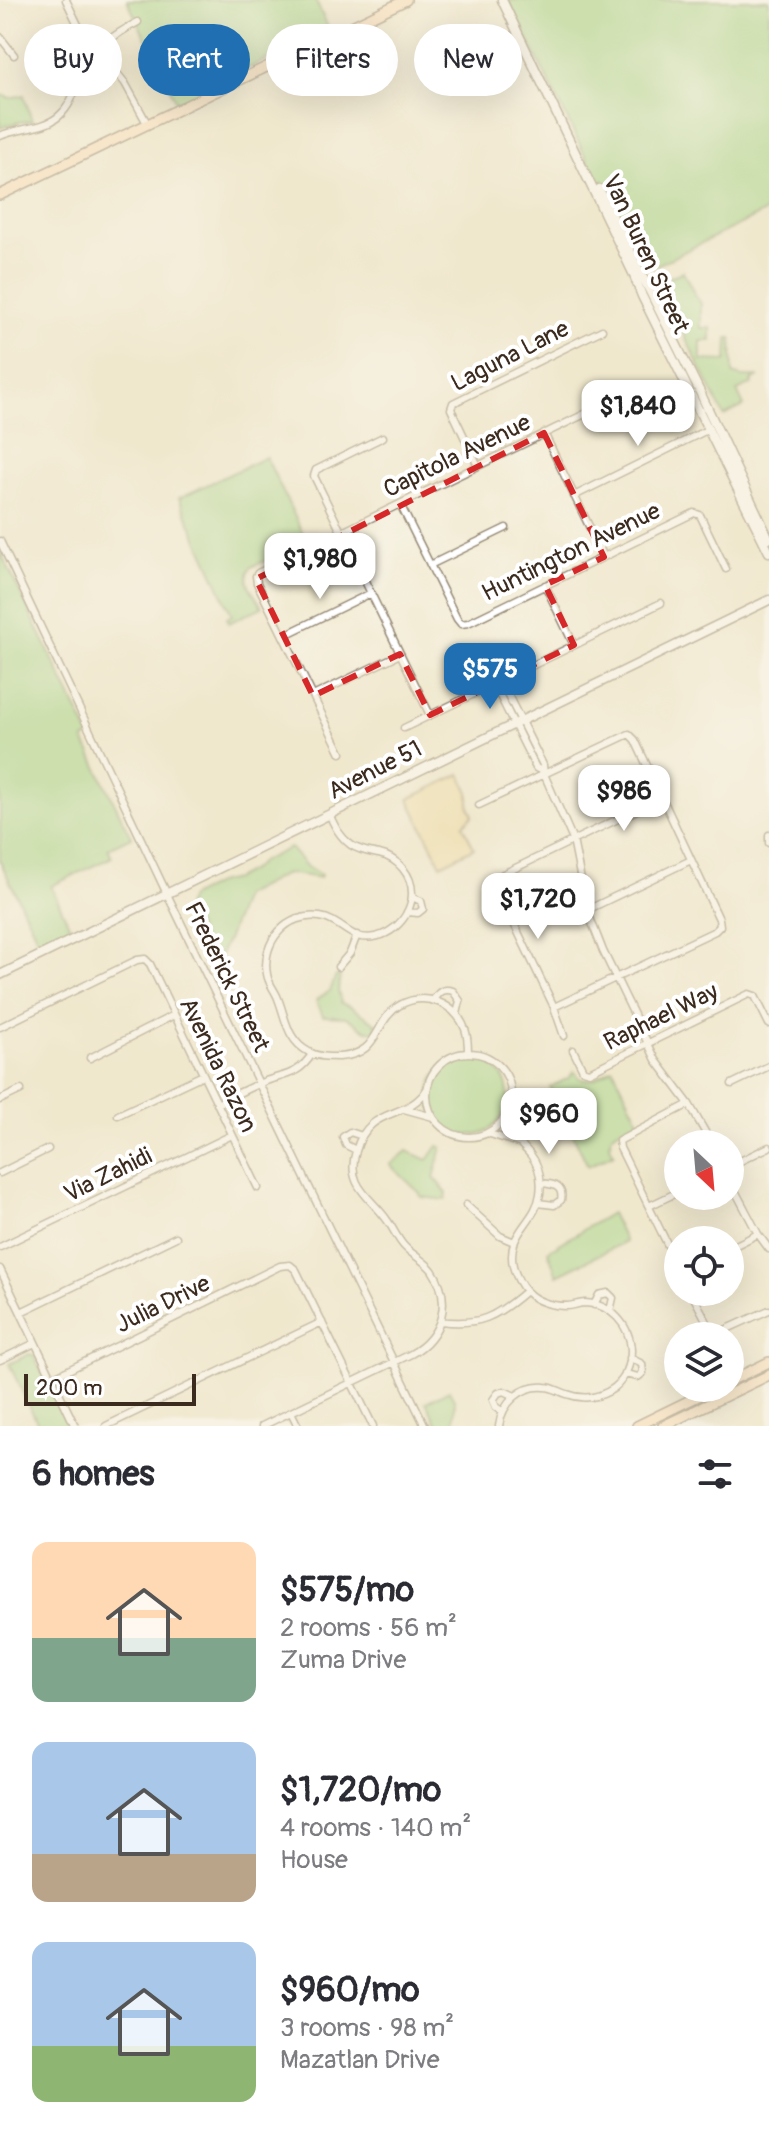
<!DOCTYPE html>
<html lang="en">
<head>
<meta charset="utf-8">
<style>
	:root { --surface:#fff; --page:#f7f7f7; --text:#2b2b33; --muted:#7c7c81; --accent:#1f6fb2 }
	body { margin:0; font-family:Pangolin,sans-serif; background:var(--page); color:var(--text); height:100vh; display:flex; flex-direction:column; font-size:30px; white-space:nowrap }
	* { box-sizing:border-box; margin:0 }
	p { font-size:26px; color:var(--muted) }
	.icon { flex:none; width:44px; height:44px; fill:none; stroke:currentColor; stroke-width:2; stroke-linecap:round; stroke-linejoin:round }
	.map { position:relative; height:1426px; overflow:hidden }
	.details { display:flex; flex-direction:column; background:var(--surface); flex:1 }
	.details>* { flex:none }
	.top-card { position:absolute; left:24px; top:24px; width:722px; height:72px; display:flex; gap:16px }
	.needle { width:52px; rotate:154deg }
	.buttons { position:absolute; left:664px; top:1130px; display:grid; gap:16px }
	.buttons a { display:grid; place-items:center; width:80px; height:80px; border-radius:50%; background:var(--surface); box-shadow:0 8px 32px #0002; font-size:40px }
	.scale { position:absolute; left:24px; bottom:20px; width:172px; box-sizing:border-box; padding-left:8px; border:4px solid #3b2a1e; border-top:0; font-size:22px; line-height:28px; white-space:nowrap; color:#3b2a1e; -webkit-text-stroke:6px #fff; paint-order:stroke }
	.price { position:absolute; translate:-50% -68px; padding:0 18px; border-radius:16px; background:#fff; color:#222; font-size:26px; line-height:52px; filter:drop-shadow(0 2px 4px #0008) }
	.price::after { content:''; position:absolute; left:50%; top:48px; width:24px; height:18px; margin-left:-12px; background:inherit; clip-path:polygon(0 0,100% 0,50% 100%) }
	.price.active { background:var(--accent); color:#fff }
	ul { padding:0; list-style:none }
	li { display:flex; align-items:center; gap:24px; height:200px; padding:0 32px }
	li span { display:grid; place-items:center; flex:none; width:224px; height:160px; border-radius:16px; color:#555 }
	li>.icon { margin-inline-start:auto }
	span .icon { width:96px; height:96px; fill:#fffc; stroke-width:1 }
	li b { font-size:34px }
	h2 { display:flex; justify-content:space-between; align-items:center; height:96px; padding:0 32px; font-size:34px }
	.tag { padding:0 28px; border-radius:36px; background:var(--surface); box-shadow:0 8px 32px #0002; font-size:28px; line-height:72px }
	.tag.active { background:var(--accent); color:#fff }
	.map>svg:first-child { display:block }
	.green { fill:#9fd484; stroke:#6d7f51; stroke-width:2 }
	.sand { fill:#eeda9e; stroke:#94825e; stroke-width:2 }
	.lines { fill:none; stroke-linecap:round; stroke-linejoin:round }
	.minor-casing { stroke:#968976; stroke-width:9 }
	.tertiary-casing { stroke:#968976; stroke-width:11 }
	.secondary-casing { stroke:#968976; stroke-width:12 }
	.minor { stroke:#fff; stroke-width:6 }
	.tertiary { stroke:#fff; stroke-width:8 }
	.secondary { stroke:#ffe4c6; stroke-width:9 }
	.marked { fill:none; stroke:#d62828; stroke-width:6; stroke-dasharray:16 10; stroke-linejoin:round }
	.labels { text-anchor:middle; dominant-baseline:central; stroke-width:8; stroke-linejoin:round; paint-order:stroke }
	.street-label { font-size:24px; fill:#3b2a1e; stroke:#fff }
</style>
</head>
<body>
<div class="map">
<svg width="769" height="1426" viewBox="0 0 769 1426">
	<rect width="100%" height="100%" fill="#fff"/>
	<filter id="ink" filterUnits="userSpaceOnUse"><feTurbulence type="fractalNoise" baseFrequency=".0125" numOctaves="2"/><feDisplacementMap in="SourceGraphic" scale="16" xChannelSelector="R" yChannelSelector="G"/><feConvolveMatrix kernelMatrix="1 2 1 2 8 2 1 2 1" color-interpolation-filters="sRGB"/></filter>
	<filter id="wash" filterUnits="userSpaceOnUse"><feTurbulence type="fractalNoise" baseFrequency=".006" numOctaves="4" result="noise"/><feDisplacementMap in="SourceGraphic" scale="32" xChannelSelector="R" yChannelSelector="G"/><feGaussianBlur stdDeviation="1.8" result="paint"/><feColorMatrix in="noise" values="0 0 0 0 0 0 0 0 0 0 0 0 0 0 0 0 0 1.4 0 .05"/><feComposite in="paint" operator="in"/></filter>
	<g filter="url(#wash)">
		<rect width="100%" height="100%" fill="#f0e8cd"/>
		<path class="green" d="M127,0h188l14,29 -152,74z
			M508,0h261v210l-118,58 -7,-3 -9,-9z
			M0,94l9,4 15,-3 8,26 -13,1 -19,6z
			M683,271l13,26 5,6v25h10v13h-10v19l26,1 1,-23h4l1,36 9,3h17l-8,4 1,3 -15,7 7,15 -20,10 -63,-128 3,-8z
			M266,457l41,85 -56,25c-10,16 4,26 11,40l-33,16 -2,-5 5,-3 -53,-117z
			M0,551l90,185 -6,4 47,97 -23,11 4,9 -61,29 20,43 -31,15 -40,-83z
			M290,848l17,19 14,8 -1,3 -33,-5 -44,23 -15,42 -13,27 -29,-59 4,-9 30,-15 15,-3 18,-10 9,-8z
			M336,976h4l-2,14 3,13 10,4 26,17 -3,1h3l-3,7 -10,-3 -18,-12 -23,-1 -7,-16 14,-9z
			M430 1096a39 39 0 1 1 78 0a39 39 0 1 1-78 0Z
			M613,1068l26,53c-16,8 -38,10 -25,33l-26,12 -38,-79 19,-9 5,-7 4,6c14,8 23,-3 35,-9z
			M438,1146l4,1 -8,31 13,15 -1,7 -25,-3 -1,-4 -30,-28 17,-14 21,9z
			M611,1213l14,29 -68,33 -9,-24z
			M29,1354l5,2 34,70h-29l-30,-62z
			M449,1390l6,11 -1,25h-16l-12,-24z"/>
		<path class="sand" d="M460,774l9,18v15l4,8 -10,10 11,23 -33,17 -32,-66z"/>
	</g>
	<g filter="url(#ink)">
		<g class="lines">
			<defs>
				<path id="minor" d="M66,0l12,25 47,58 23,42
					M0,37l14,18
					M0,136c19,-9 43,-6 59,-20 14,-12 16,-29 23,-44 12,-24 33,-38 56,-50
					M544,433l60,124
					M383,437l-67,33 -2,6 116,239
					M478,466l-27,-57 2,-6 149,-73
					M574,496l135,-67
					M400,504l57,115 4,5 7,-1 226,-110 6,2 26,54
					M0,541l167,353 258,532
					M430,565l76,-37
					M545,585l29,60
					M283,636l88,-43
					M501,681l42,84 1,9 85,-40 6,6 84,179 1,7 -5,5 -161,76
					M494,684l42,84 6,3
					M313,696l87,-42
					M404,728l257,-125
					M341,753l-84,-170 -1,-7 2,-3 374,-182
					M479,805l65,-31 29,66 14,70 16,41 53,109 33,44 23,40
					M330,816c5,11 10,21 21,29 9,6 18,7 28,9 19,4 33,21 33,39 0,27 -28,51 -55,43 -13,-5 -22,-17 -37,-19 -33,-5 -59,25 -53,57 1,8 6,14 10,22 9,21 9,44 32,56 9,5 19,5 30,5 43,-3 33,-35 61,-52 25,-14 55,-2 65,24 3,8 3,16 3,24
					M769,835v8
					M587,910l104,-50
					M407,912l11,1 5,-4 -2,-8 -9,-4
					M338,967l12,-14 7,-18
					M434,999c5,-8 10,-11 19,-8l7,10 -3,13
					M0,1027l137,-67 8,-1 5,5 108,224
					M564,1036l-10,-29 -59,-123 8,-10 159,-76
					M573,1050l10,20 6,2 160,-78 6,2 14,28
					M427 1095a42 42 0 1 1 84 0a42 42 0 1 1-84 0Z
					M90,1058l84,-43
					M732,1084l37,-18
					M0,1100l21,-10
					M217,1104c14,-7 27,-14 41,-20 23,-10 39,-6 54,-30
					M404,1109l29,8
					M118,1115l85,-40
					M487,1133l31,10
					M356,1150l-10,-5 -3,-8 7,-5 12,4
					M730,1166l39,-19
					M0,1173l48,-24
					M730,1181l28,53 11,15
					M538,1203l16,2 7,-5c3,-15 -9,-16 -20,-17
					M466,1205l34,31 14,6
					M649,1206l29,-14
					M0,1247l232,-112
					M730,1248l28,-14
					M678,1266l-58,-118 -1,-7 70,-37
					M0,1269l75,157
					M691,1292l23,43 55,-25
					M594,1305l5,-10 9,-2 5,5 -3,13
					M21,1312l155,-75
					M440,1321c40,5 56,-4 86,-30
					M0,1360l35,-17
					M625,1374l13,3 5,-4 -1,-9 -12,-6
					M52,1378l228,-112 10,-1 6,5 77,156
					M502,1411l-6,-4 -3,-7 5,-7 6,-2 11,5
					M291,1412l7,14
					M106,1426l216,-104
					M262,1426l149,-72c31,-17 42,-53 21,-84 -8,-10 -20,-15 -28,-24 -7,-8 -11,-18 -17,-26 -16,-23 -42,-34 -31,-69 13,-47 52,-30 71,-62
					M499,1426c3,-23 22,-41 46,-39 8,0 15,5 22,7 16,6 33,4 47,-6 11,-9 17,-23 17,-38 -1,-25 -20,-46 -46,-47 -6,0 -12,3 -18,3 -14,0 -30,-4 -40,-14 -6,-6 -12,-17 -14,-26 -7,-34 23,-43 27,-72 2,-14 -1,-29 -10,-40 -6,-7 -12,-11 -16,-19 -3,-7 -4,-16 -6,-23"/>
				<path id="tertiary" d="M502,0l131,273 9,23 127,256
					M599,189l100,201 70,149
					M0,975l769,-375"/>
				<path id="secondary" d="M0,195l406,-195
					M730,1381l39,-19
					M637,1426l78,-38
					M663,1426l106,-51"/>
			</defs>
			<use href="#minor" class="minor-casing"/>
			<use href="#tertiary" class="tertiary-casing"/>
			<use href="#secondary" class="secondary-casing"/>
			<use href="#minor" class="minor"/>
			<use href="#tertiary" class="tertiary"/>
			<use href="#secondary" class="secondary"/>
		</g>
	</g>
	<path d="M0 0H769V1426H0ZM544,433l60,124 -59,28 29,60 -144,70 -30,-61 -87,42 -57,-117z" fill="#f0e8cd" fill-opacity=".55" fill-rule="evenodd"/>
	<path class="marked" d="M544,433l60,124 -59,28 29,60 -144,70 -30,-61 -87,42 -57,-117z"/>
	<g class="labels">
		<g class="street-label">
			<text transform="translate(646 254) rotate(65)">Van Buren Street</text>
			<text transform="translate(510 356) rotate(-27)">Laguna Lane</text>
			<text transform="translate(457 456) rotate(-26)">Capitola Avenue</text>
			<text transform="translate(571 552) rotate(-26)">Huntington Avenue</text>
			<text transform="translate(375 770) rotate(-27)">Avenue 51</text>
			<text transform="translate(227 977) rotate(64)">Frederick Street</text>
			<text transform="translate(661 1017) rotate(-26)">Raphael Way</text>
			<text transform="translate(218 1065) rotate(64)">Avenida Razon</text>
			<text transform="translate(108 1175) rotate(-26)">Via Zahidi</text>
			<text transform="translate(163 1304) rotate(-26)">Julia Drive</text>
		</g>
	</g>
</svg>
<div class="buttons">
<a><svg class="needle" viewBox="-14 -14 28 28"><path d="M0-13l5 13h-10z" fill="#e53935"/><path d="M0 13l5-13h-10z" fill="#7c7c81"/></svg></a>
<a><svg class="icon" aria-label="locate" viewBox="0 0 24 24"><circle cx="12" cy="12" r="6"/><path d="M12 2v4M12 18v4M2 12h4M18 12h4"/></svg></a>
<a><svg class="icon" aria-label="layers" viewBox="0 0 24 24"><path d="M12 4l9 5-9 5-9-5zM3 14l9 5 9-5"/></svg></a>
</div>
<div class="scale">200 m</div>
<b class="price" style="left:638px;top:448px">$1,840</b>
<b class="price" style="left:320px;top:601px">$1,980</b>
<b class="price active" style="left:490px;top:711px">$575</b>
<b class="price" style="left:624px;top:833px">$986</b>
<b class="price" style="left:538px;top:941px">$1,720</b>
<b class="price" style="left:549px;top:1156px">$960</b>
<div class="top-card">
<a class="tag">Buy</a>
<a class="tag active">Rent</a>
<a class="tag">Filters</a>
<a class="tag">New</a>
</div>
</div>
<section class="details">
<h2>6 homes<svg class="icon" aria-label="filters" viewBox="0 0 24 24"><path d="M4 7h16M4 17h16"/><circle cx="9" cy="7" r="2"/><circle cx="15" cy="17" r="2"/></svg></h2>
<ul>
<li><span style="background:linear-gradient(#ffd9b3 60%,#7fa58c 0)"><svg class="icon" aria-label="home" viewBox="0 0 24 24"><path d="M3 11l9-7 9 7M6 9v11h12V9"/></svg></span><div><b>$575/mo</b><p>2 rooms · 56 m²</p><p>Zuma Drive</p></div></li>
<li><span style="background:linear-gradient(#a9c7e8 70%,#b9a48a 0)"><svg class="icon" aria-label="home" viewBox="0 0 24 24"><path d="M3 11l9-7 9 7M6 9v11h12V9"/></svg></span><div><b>$1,720/mo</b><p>4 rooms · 140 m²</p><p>House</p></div></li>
<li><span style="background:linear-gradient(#a9c7e8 65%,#8fb573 0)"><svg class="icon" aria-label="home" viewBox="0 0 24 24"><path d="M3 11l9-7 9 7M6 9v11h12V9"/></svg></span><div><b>$960/mo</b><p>3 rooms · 98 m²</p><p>Mazatlan Drive</p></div></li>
</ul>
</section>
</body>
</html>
